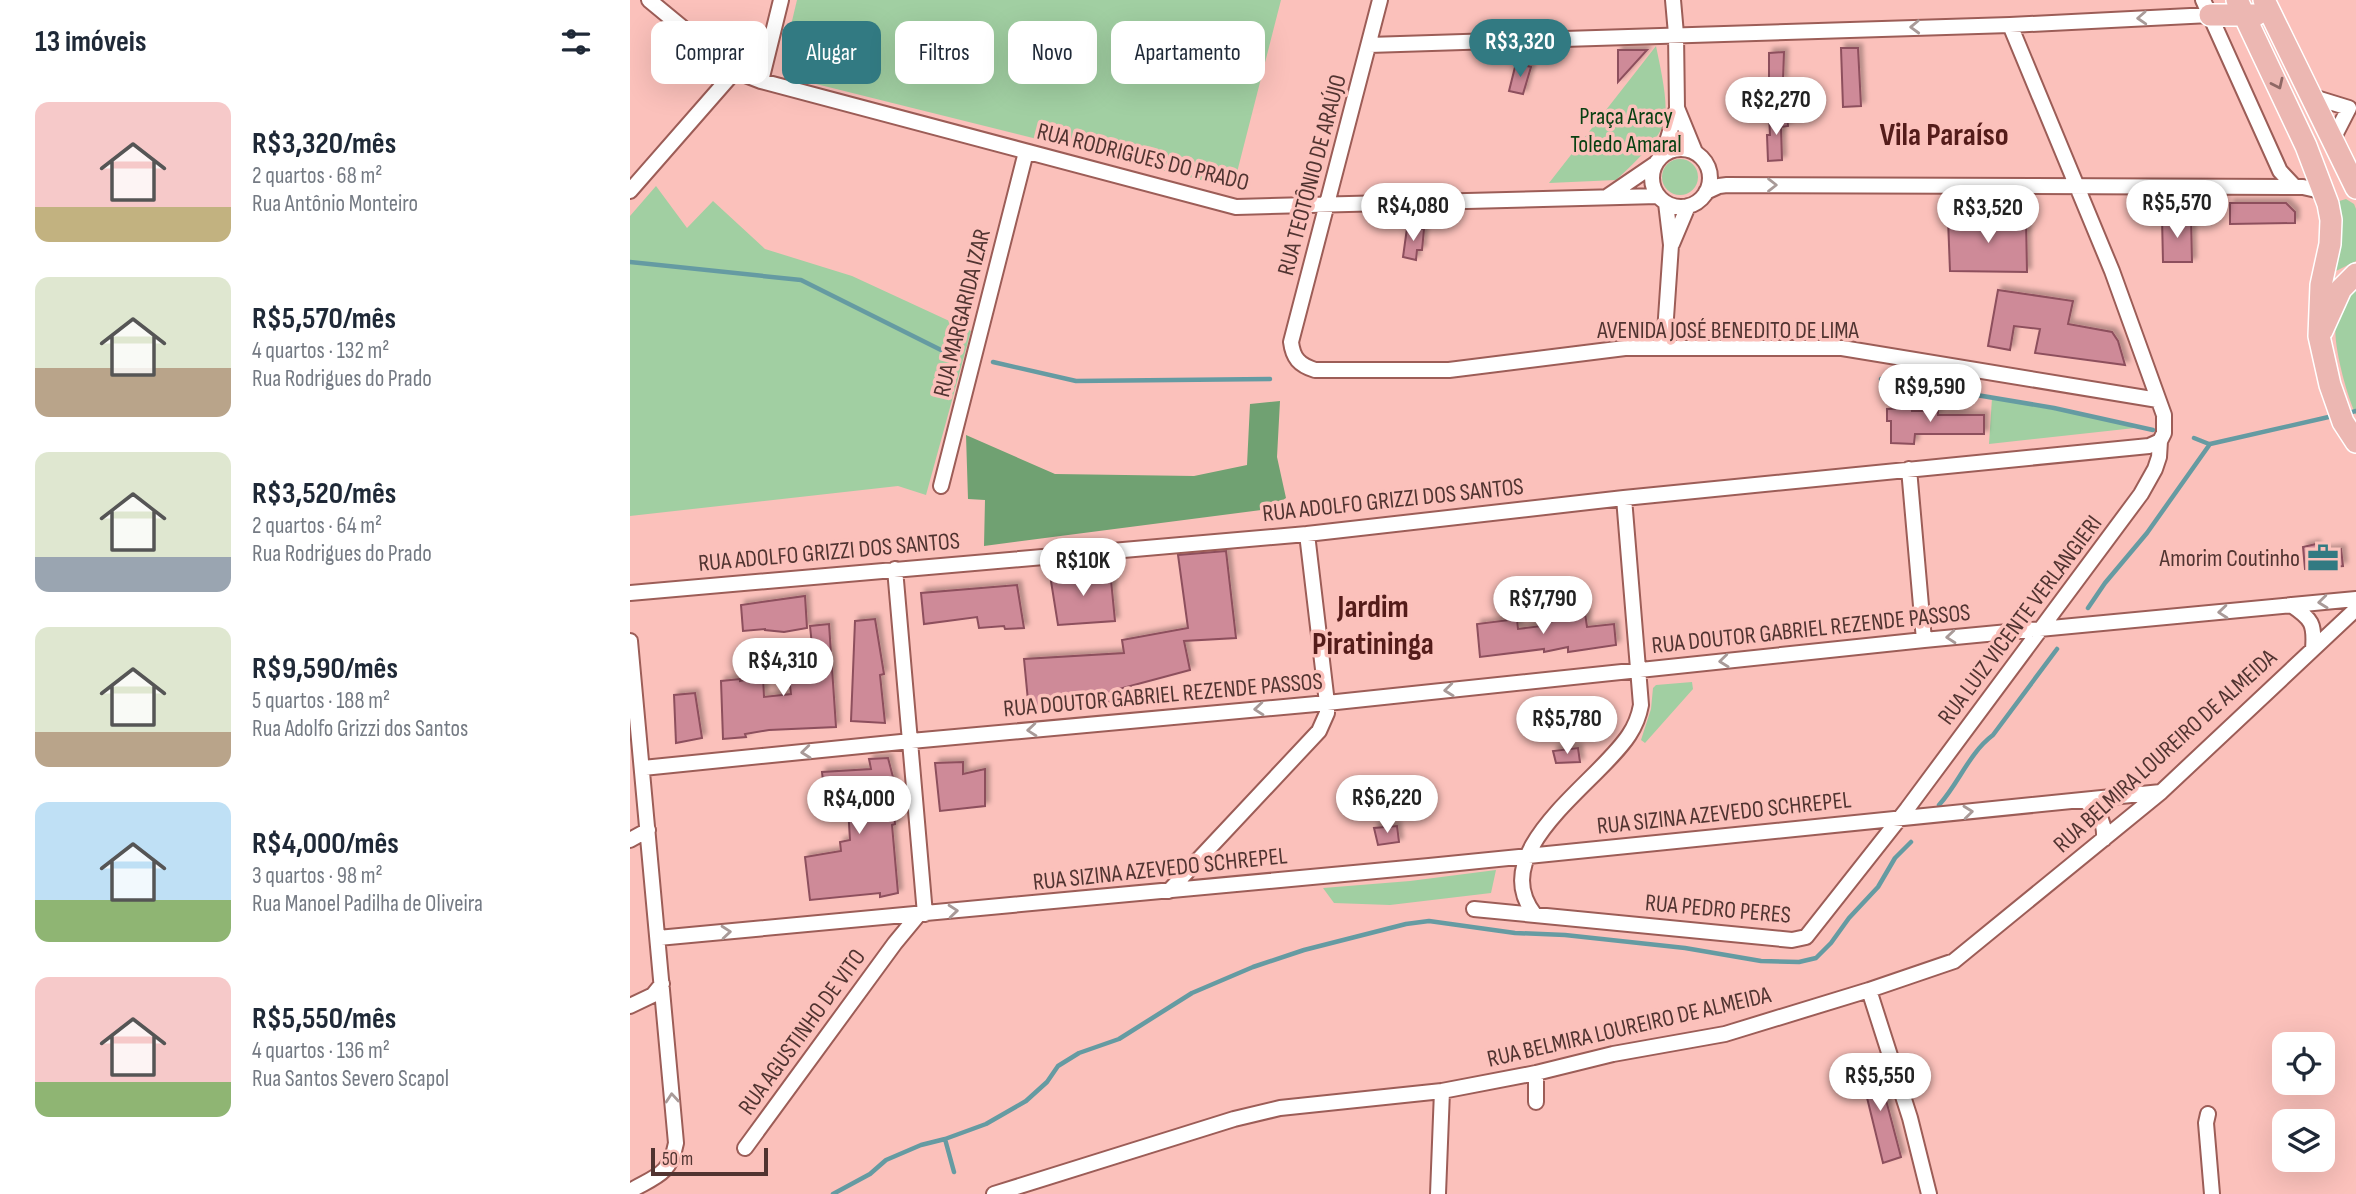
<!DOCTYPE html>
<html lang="pt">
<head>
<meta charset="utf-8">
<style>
	:root { --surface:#fff; --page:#f2f2f3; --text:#1f2937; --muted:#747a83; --accent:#327a82 }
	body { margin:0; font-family:"Sofia Sans Condensed",sans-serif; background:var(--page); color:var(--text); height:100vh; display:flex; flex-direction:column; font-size:26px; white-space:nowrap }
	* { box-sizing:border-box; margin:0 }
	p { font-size:23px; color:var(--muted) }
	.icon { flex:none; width:38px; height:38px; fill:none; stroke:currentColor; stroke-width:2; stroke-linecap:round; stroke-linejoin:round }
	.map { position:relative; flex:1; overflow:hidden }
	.panel { display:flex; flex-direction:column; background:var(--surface); width:630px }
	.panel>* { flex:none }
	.top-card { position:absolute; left:21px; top:21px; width:665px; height:63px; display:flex; gap:14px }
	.buttons { position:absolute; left:1642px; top:1032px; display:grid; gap:14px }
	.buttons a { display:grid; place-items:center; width:63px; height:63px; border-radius:14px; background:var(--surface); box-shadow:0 7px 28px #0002; font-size:35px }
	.scale { position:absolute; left:21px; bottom:18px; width:117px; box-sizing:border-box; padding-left:7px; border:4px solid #513431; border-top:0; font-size:19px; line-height:24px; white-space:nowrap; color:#513431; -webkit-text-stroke:5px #fbc1bb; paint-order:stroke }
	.price { position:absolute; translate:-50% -60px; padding:0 16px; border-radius:24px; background:#fff; color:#222; font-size:23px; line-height:46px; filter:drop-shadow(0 2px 4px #0008) }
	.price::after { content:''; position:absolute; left:50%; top:42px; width:21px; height:16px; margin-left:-10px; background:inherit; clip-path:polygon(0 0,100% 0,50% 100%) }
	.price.on { background:var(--accent); color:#fff }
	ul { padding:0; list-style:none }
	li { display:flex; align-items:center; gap:21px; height:175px; padding:0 35px }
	li span { display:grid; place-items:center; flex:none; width:196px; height:140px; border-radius:14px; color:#555 }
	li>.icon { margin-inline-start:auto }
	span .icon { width:84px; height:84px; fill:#fffc; stroke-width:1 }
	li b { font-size:30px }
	h2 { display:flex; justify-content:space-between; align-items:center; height:84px; padding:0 35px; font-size:30px }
	.tag { padding:0 24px; border-radius:14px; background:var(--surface); box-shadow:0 7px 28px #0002; font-size:24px; line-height:63px }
	.tag.on { background:var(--accent); color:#fff }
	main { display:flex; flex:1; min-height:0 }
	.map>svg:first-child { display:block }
	.green { fill:#a1cfa2 }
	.forest { fill:#70a172 }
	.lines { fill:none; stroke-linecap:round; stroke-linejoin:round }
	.stream { stroke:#659ba2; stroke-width:4.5 }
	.building { fill:#ce8a98; stroke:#8d4f5d; stroke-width:2; filter:url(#shadow) }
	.street-casing { stroke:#9c5d57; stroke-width:18 }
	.primary-casing { stroke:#fff; stroke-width:24 }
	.street { stroke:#fff; stroke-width:14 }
	.primary { stroke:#ecb7b2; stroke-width:21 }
	.oneway { stroke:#a89a98 }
	.oneway2 { stroke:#8f6865 }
	.labels { text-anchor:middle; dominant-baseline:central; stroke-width:7; stroke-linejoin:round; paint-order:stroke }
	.park-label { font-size:24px; fill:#084012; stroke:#fbc1bb }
	.street-label { font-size:24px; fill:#513431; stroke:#fbc1bb }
	.poi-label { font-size:24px; fill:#513431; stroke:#fbc1bb; text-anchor:end }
	.district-label { font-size:32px; font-weight:bold; fill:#541c1a; stroke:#fbc1bb }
</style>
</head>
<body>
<main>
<section class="panel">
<h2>13 imóveis<svg class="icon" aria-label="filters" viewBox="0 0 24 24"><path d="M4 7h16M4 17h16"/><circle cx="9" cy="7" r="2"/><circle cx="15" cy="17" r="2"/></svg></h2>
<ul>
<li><span style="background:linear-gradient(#f6c9c9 75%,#c2b280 0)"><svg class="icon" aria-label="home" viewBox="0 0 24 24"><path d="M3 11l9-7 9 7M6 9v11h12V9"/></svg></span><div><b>R$3,320/mês</b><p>2 quartos · 68 m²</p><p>Rua Antônio Monteiro</p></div></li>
<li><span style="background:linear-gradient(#dfe7d0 65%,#b9a48a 0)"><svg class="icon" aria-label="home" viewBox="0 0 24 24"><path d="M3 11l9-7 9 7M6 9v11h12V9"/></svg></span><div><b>R$5,570/mês</b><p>4 quartos · 132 m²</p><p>Rua Rodrigues do Prado</p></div></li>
<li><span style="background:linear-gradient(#dfe7d0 75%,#9aa5b1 0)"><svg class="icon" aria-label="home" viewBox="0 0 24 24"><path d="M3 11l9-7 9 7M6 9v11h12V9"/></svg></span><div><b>R$3,520/mês</b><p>2 quartos · 64 m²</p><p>Rua Rodrigues do Prado</p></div></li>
<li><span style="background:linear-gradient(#dfe7d0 75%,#b9a48a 0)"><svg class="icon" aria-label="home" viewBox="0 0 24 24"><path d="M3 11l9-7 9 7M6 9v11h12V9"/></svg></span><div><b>R$9,590/mês</b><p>5 quartos · 188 m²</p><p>Rua Adolfo Grizzi dos Santos</p></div></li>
<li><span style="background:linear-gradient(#bfe0f5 70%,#8fb573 0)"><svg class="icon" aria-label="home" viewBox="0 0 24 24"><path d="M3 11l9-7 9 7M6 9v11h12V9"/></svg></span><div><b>R$4,000/mês</b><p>3 quartos · 98 m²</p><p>Rua Manoel Padilha de Oliveira</p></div></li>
<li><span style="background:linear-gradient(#f6c9c9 75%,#8fb573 0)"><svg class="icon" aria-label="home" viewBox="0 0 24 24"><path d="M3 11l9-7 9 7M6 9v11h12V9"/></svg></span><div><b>R$5,550/mês</b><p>4 quartos · 136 m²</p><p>Rua Santos Severo Scapol</p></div></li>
</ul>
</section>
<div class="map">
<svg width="1726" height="1194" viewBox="0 0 1726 1194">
	<defs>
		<filter id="shadow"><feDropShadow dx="4" dy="-4" stdDeviation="2" flood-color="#0004"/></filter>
	</defs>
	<rect width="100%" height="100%" fill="#fbc1bb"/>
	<path class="green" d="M167,0h484l-48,188 -445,-111 -5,-6 -1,-8z
		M1026,46c4,20 12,53 9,73 -3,19 -35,48 -49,61l-67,3z
		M1032 177a18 18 0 1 1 36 0a18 18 0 1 1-36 0Z
		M26,186l31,42 26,-27 52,48 87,27 119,55 -45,164 -28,-9 -268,30v-300z
		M1716,199l8,5 2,5v52l-20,10 3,-54 -3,-15z
		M1726,286v129c-9,-19 -24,-72 -20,-93 2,-11 12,-25 17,-35z
		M1362,398l152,29 -155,17z
		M1062,682l1,7 -48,54 -4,-3 10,-31 2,-21 3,-3z
		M866,870l-5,23 -101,12 -56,-2 -11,-15 87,-7z"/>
	<path class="forest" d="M650,401l-3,56 9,41 -17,11 -285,37 1,-46 -17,-1 -2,-64 89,39 139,2 53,-11 3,-61z"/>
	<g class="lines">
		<path class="stream" d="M0,262l171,18 150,75
			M363,362l83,19 194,-2
			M1251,379l173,29 99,22
			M1715,414l11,-3
			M1564,438l15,6
			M1458,608l17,-25 42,-50 63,-89 123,-28
			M1309,805c20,-22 30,-52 54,-70l64,-86
			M315,1139l9,33
			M203,1194l37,-20 16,-14 35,-15 24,-6 41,-15 40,-23 21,-19 11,-16 21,-13 40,-14 73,-46 61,-26 51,-17 102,-26 23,-3 86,12 50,2 120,13 76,13 38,1 17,-4 15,-15 18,-25 29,-31 17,-29 16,-16"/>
	</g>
	<path class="building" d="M1211,48h17l3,58 -18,1z
		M988,50h29l-29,32z
		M1154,52l-1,28 -14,1v-28z
		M886,63l15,4 -8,27 -14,-3z
		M1139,115h18l1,11 -7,1 1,33 -14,1 -1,-26h3z
		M1600,203h56l9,9v11l-65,1z
		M1532,217h29l1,45h-29z
		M1318,219l78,1 1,52 -77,-1z
		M777,228l17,1 -2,21h-5l-1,10 -13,-3z
		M1368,290l75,11 -5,23 44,8 6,9 7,24 -90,-12 5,-24 -26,-3 -4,24 -22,-4z
		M1282,408v3h26v4h46v19h-69l-1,10 -23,-1v-22h-4v-12z
		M1686,544l1,7 24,-2 2,17 -38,3 -2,-22z
		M596,551l10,87 -52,3 6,29 -71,19 1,11 -32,5v2l-34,3v-4l-25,5 -5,-52 100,-6 -2,-13 66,-12 -10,-73z
		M480,570l5,51 -57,4 -8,-50z
		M387,585l7,43 -19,1 -1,-3 -25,2 -2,-11 -53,7 -3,-31z
		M175,596l2,32 -23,4 -19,-2v-1l-22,2 -2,-26z
		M955,613l2,14 27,-3 2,21 -48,7v-5l-24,5v-3l-64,8 -3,-33 40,-5 1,10 24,-3 -1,-3 26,-4 -1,-3z
		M245,619l9,55 -4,1 5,48 -34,-2 4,-100z
		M199,624l7,103 -67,3 -24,4 1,3 -23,2 -2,-58 19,-2v2l23,-5 1,21 27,-3 -2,-17 26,-3 -5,-48z
		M65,693l7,45 -26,5 -2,-48z
		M948,748l2,14 -24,1 -3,-12z
		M258,758l6,23 -3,1 4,42 -3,1 6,68 -18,4v-4l-70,7 -5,-43 36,-6 -1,-9 10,-2 -2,-33 -22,3 -4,-38 49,-3 -2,-10z
		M333,762v12l22,-5v37l-45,5 -5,-48z
		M767,826l2,16 -21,3 -4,-17z
		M1246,1062l25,95 -18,6 -23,-94z"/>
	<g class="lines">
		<defs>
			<path id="street" d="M19,0l86,71 26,10 475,126 422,-11
				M750,0l-89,342c2,16 8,23 24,28h134l176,-22h217l316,52
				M1573,0l77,171 15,16
				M739,45l641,-20 200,-10
				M131,81l20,-81
				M1680,96l39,12 -17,33
				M1047,108l18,44
				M1022 178a29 29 0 1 1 58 0a29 29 0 1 1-58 0Z
				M1033,155l14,-47 -1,-74 -3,-34
				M0,191l105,-120
				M1076,192l13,-6 8,-1 576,2 22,5
				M978,196l47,-32
				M1042,244l16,-38
				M1034,347l7,-102 -5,-42
				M1279,469l15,171
				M311,486l85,-334
				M265,569l30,345
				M0,593l677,-59 317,-36 525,-52 11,-5
				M1661,605c21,14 24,19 22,44
				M0,641l46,502c-6,32 -20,33 -46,48
				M13,768l268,-27 416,-38 597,-63 432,-41
				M1454,800c14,12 21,20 20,39
				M0,840l18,-10
				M539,891l150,-160 8,-18v-10l-20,-169
				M844,909l318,31 14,-3 101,-128 234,-315 14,-25 4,-12 1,-16 4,-8v-18l-52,-144 -102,-246
				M905,915c-51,-64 63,-132 94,-180 6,-9 10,-19 12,-30l-17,-207
				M28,938l771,-72 732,-74
				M1239,990l41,128 19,76
				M0,1006l23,-11 9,-11
				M906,1073v29
				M1578,1114l-2,9 6,71
				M115,1148l150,-205 24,-29
				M364,1194l240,-75 46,-11 162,-17 94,-18 77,-19 112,-20 144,-44 85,-29 207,-169 195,-183
				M808,1194l4,-103"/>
			<path id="primary" d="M1607,0l69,146 22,58 3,16 -1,24 -9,41 -2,51 11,49 13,37 13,20
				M1634,0l92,188
				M1580,15h46
				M1692,331l19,-42 15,-15"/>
		</defs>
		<use href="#street" class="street-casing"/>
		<use href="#primary" class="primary-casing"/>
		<use href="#street" class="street"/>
		<use href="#primary" class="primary"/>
	</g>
	<defs><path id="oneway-chevron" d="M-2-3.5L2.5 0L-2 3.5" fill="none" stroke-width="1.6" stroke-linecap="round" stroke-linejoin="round" transform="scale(1.75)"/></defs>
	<g class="oneway">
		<use href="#oneway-chevron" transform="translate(1512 18) rotate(177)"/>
		<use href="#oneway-chevron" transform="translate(1285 27) rotate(178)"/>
		<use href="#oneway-chevron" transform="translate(1142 185)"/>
		<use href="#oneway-chevron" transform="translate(1693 602) rotate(174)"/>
		<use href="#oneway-chevron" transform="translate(1593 612) rotate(175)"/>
		<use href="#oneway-chevron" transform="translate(1321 637) rotate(175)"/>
		<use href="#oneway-chevron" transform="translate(1094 661) rotate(174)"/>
		<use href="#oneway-chevron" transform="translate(819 690) rotate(174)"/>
		<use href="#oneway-chevron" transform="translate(629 709) rotate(175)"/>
		<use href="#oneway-chevron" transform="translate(402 730) rotate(175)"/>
		<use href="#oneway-chevron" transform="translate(176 752) rotate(174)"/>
		<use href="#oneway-chevron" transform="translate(1338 812) rotate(-6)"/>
		<use href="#oneway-chevron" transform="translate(323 911) rotate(-5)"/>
		<use href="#oneway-chevron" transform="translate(96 932) rotate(-5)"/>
		<use href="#oneway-chevron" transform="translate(42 1098) rotate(-95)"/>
	</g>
	<use class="oneway2" href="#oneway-chevron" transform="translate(1648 84) rotate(65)"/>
	<defs>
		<symbol id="office-bare" viewBox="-9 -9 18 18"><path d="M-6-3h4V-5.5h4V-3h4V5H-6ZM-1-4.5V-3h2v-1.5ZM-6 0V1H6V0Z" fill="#327a82" stroke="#fbc1bb" stroke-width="2.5" paint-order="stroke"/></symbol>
	</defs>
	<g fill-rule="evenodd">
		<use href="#office-bare" x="1671" y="536" width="44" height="44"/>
	</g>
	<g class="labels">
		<g class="park-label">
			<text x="996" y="116">Praça Aracy<tspan x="996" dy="28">Toledo Amaral</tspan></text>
		</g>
		<g class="street-label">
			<text transform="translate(513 157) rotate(14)">RUA RODRIGUES DO PRADO</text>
			<text transform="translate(682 175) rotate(-75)">RUA TEOTÔNIO DE ARAÚJO</text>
			<text transform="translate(332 313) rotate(-76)">RUA MARGARIDA IZAR</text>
			<text x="1098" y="330">AVENIDA JOSÉ BENEDITO DE LIMA</text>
			<text transform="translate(763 500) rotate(-6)">RUA ADOLFO GRIZZI DOS SANTOS</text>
			<text transform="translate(199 552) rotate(-5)">RUA ADOLFO GRIZZI DOS SANTOS</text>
			<text transform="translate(1390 620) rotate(-53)">RUA LUIZ VICENTE VERLANGIERI</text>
			<text transform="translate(1181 629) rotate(-6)">RUA DOUTOR GABRIEL REZENDE PASSOS</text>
			<text transform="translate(533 695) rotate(-5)">RUA DOUTOR GABRIEL REZENDE PASSOS</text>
			<text transform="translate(1535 751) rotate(-42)">RUA BELMIRA LOUREIRO DE ALMEIDA</text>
			<text transform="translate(1094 813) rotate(-6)">RUA SIZINA AZEVEDO SCHREPEL</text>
			<text transform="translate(530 869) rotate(-6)">RUA SIZINA AZEVEDO SCHREPEL</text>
			<text transform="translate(1088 909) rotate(5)">RUA PEDRO PERES</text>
			<text transform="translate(999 1027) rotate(-13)">RUA BELMIRA LOUREIRO DE ALMEIDA</text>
			<text transform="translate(172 1032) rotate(-54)">RUA AGUSTINHO DE VITO</text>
		</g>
		<g class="poi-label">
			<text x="1670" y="558">Amorim Coutinho</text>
		</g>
		<g class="district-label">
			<text x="1314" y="135">Vila Paraíso</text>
			<text x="743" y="607">Jardim<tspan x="743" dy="37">Piratininga</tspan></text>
		</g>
	</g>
</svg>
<div class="buttons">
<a><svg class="icon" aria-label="locate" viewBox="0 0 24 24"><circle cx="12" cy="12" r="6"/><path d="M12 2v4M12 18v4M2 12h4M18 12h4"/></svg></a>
<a><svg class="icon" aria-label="layers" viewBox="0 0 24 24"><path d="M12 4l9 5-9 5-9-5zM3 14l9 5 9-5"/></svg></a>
</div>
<div class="scale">50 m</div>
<b class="price on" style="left:890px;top:79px">R$3,320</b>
<b class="price" style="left:1146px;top:137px">R$2,270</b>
<b class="price" style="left:1547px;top:240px">R$5,570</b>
<b class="price" style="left:783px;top:243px">R$4,080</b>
<b class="price" style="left:1358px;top:245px">R$3,520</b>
<b class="price" style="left:1300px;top:424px">R$9,590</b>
<b class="price" style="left:453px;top:598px">R$10K</b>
<b class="price" style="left:913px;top:636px">R$7,790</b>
<b class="price" style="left:153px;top:698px">R$4,310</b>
<b class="price" style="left:937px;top:756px">R$5,780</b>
<b class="price" style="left:757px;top:835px">R$6,220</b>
<b class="price" style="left:229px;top:836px">R$4,000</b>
<b class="price" style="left:1250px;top:1113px">R$5,550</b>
<div class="top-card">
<a class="tag">Comprar</a>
<a class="tag on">Alugar</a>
<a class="tag">Filtros</a>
<a class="tag">Novo</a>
<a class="tag">Apartamento</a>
</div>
</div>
</main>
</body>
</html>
